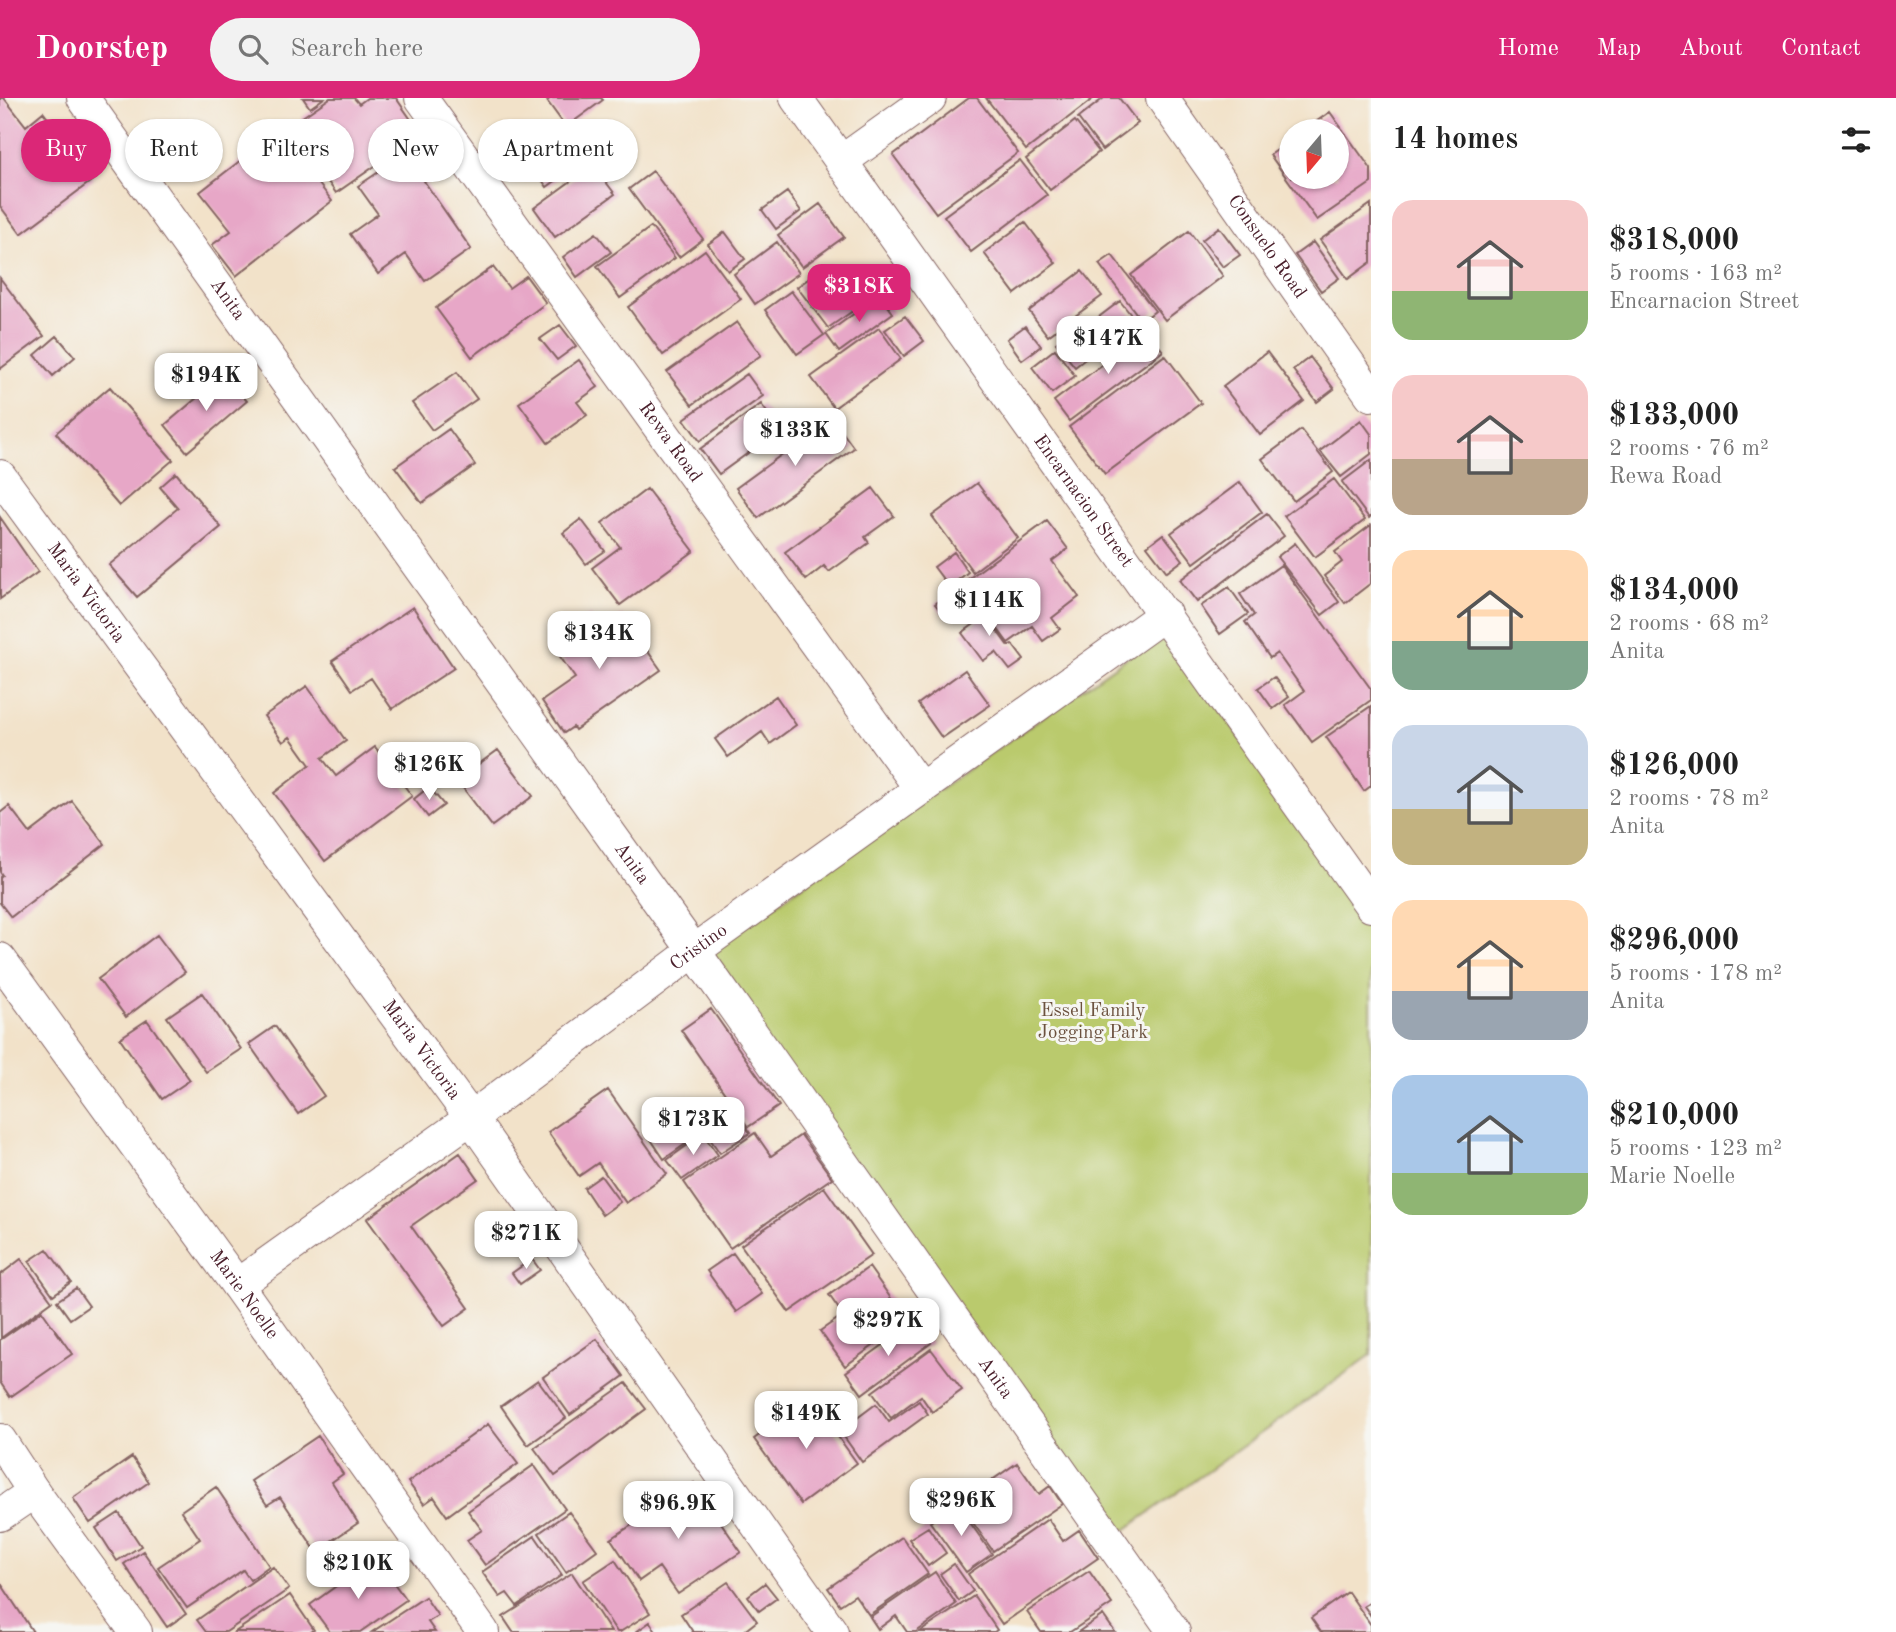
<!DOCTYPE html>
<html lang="en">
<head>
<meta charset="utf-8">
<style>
	:root { --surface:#fff; --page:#f2f2f2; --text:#222; --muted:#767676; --accent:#db2777 }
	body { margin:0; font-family:"Old Standard TT",serif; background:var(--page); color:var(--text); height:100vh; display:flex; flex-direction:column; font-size:26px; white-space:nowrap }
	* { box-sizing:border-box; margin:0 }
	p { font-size:23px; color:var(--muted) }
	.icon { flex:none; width:38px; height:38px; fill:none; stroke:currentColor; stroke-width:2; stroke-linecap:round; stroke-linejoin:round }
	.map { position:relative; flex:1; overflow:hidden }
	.drawer { display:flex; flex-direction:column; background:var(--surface); width:525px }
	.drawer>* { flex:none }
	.banner { position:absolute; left:21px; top:21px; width:665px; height:63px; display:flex; gap:14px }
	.needle { width:46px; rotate:199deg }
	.controls { position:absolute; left:1279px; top:21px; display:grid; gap:14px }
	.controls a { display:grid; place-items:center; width:70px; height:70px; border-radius:50%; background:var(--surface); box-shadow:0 2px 5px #0004; font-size:35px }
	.price { position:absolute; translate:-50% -60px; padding:0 16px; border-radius:14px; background:#fff; color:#222; font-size:23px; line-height:46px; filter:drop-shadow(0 2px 4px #0008) }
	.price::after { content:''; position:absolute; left:50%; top:42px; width:21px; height:16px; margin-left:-10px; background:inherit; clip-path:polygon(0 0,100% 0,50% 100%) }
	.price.selected { background:var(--accent); color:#fff }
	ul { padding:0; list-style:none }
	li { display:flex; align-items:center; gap:21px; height:175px; padding:0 21px }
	li span { display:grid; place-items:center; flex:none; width:196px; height:140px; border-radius:21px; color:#555 }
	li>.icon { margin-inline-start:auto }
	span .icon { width:84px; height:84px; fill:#fffc; stroke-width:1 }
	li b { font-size:30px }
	h2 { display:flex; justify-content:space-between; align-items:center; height:84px; padding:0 21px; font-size:30px }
	.chip { padding:0 24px; border-radius:32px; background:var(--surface); box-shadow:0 2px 5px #0004; font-size:24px; line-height:63px }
	.chip.selected { background:var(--accent); color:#fff }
	header { display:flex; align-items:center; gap:42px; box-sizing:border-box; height:98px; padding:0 35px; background:var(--accent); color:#fff }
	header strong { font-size:33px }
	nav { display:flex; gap:38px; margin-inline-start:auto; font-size:24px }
	.search { width:490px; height:63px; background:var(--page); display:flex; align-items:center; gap:18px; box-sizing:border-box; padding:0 24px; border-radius:38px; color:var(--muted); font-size:26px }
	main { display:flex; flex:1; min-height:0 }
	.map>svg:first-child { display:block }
	.green { fill:#baca6d; stroke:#82744c; stroke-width:2 }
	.building { fill:#e7a7c7 }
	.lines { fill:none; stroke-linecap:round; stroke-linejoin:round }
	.street-casing { stroke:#856362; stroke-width:34 }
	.street { stroke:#fff; stroke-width:32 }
	.labels { text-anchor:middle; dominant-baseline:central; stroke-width:6; stroke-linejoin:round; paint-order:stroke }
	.street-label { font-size:19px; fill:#4a1f2b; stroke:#f6f6f2 }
	.park-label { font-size:19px; fill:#6c523f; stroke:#f6f6f2 }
</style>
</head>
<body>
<header>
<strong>Doorstep</strong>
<div class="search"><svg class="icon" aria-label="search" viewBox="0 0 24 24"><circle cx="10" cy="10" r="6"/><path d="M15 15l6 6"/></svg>Search here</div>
<nav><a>Home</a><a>Map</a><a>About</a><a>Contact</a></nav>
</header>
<main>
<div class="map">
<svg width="1371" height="1534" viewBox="0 0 1371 1534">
	<rect width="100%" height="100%" fill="#f6f6f2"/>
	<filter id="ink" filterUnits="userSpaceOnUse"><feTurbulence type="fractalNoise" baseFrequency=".0143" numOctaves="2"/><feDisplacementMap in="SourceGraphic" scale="14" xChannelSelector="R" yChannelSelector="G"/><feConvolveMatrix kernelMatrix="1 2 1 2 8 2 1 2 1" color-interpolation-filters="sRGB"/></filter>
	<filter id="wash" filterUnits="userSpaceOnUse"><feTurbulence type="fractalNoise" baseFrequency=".00686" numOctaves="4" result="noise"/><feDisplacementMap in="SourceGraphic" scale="28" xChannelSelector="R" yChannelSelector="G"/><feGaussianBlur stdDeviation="1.57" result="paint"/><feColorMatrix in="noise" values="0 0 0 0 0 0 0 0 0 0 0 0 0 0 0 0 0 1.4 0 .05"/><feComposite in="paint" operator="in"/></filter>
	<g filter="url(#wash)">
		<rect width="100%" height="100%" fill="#f2e2c9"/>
		<path class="green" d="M1165,533l206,292v432l-256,182 -410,-583z"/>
		<g id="blocks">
			<path class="building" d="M0,0h4l22,28 17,-14 51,67 -73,55 -21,-28z
				M303,0h21l-14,10z
				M330,0h24l5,6 8,-6h29l25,36 -85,59 -15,-21 12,-9 -32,-45z
				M551,0h50l2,2 -37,27 -19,-26z
				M969,0h8l41,55 -82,60 -43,-58z
				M986,0h108l-68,52z
				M1104,0h15l19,25 -36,27 -24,-32z
				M1330,14l41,57v14l-54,37 -47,-65 22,-15v37h45v-46h-34z
				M1075,23l24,31 -49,38 -24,-31z
				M568,32l20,27 -41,30 -20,-28z
				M278,33l54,70 -96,75 -24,-31 19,-14 -31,-39z
				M426,42l19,26 -21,15 47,68 -46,32 -19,-27 -28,20 -28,-40 28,-20 -20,-28z
				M1020,62l27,35 -76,57 -27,-36z
				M593,67l22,29 -60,43 -21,-29z
				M653,73l50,68 -24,18 -50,-68z
				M787,94l14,19 -25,18 -14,-19z
				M820,106l24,33 -42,30 -24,-32z
				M1371,106v58l-23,17 -28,-39z
				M1025,124l31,41 -41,31 -31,-41z
				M651,129l24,31 -55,40 -23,-32z
				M1219,129l21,28 -17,12 -21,-27z
				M1189,133l34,45 -58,44 -34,-45z
				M725,134l20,27 -17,12 -20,-27z
				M596,135l15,19 -34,25 -14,-20z
				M777,144l22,31 -44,31 -21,-30z
				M1313,144l26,36 -18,13 -26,-36z
				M705,152l36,49 -78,56 -35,-48z
				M1112,157l43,56 -13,10 -43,-57z
				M829,166l31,42 -32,22 -31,-41z
				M493,169l16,21 17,-12 20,27 -74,54 -36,-49z
				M1082,173l20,25 -54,40 -19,-25z
				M0,180l44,58 -44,33z
				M791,193l33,44 -27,19 -32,-44z
				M880,197l13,18 -54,39 -13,-18z
				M1120,203l19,24 -42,31 -18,-24z
				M905,218l19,25 -20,15 -19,-26z
				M737,224l24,33 -69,50 -25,-33z
				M560,227l16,21 -19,14 -17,-21z
				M1025,228l16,20 -19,14 -15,-21z
				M879,230l22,31 -67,49 -23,-31z
				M1072,233l18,24 -15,12 -19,-24z
				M1147,233l16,20 -94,70 -15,-20z
				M57,238l18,21 -22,19 -18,-21z
				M1055,251l20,27 -23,17 -20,-26z
				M1267,254l37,49 -44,34 -37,-49z
				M1165,257l36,48 -96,71 -36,-47z
				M1310,259l24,32 -17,13 -24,-32z
				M579,262l19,27 -21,15 10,13 -39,28 -29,-40z
				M457,274l20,27 -45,31 -20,-27z
				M747,276l16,22 -63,45 -16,-22z
				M224,277l23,26 -60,51 -22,-27z
				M110,289l63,73 -54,46 -63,-73z
				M761,306l19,26 -61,44 -19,-25z
				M832,320l22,30 -96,70 -22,-30z
				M1361,322l10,14v20l-30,23 -21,-26z
				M449,331l26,36 -53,38 -27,-36z
				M1301,332l32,42 -39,29 -32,-42z
				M1371,362v56l-2,2 -27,-36z
				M176,375l45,54 -84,70 -28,-32 69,-57 -18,-21z
				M1334,381l31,41 -50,37 -31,-41z
				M1240,384l22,30 -68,51 -23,-30z
				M977,385l41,55 -45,34 -41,-56z
				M873,390l21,28 -29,21 4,6 -40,29 -5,-6 -18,14 -21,-28z
				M647,391l47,62 -74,54 -28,-37 28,-21 -18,-24z
				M1267,416l17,22 -87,66 -17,-22z
				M0,419l38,55 -38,27z
				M581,421l24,32 -19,13 -23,-31z
				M1047,423l21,28 -16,12 27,36 -27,21 8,11 -17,12 -11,-15 -24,17 -44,-61z
				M1371,427v58l-26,20 -21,-27 18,-14 -7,-10z
				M1163,436l20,26 -16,12 -20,-26z
				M1295,445l44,59 -17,13 -45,-58z
				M954,454l14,20 -19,15 -15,-20z
				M1281,467l90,124v11l-59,42 -27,-37 19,-14 -27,-38 -7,5 -25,-36 9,-7 -14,-21z
				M960,488l7,9 -25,18 -7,-9z
				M1229,489l19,27 -28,20 -19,-28z
				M972,499l36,49 4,-2 12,16 -14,10 -14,-18 -13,9 -21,-28 15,-11 -14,-19z
				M413,509l41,61 -62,41 -21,-31 -19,12 -20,-29z
				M590,517l10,15 22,-15 39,55 -86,60 -2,-3 -9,6 -22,-32 33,-23 -19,-27 20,-14 -6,-8z
				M965,572l25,35 -48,33 -24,-34z
				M1274,579l15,20 -16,12 -15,-21z
				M307,588l39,55 -24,17 14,18 39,-29 37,49 -87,65 -51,-68 36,-28 -20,-28 -7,5 -19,-26z
				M776,598l20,29 -26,19 -8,-12 -34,25 -13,-18z
				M1371,608v80l-7,5 -38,-54z
				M498,652l35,46 -41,30 -35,-46z
				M429,689l15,18 -16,12 -14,-18z
				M72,703l33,43 -94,73 -11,-14v-26l2,-2 -2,-3v-59l9,-7 21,27z
				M157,837l28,37 -59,45 -28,-38z
				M202,895l39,56 -35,23 -39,-55z
				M711,911l68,97 -31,21 -67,-97z
				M147,922l43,60 -28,19 -42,-61z
				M275,928l49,70 -26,18 -49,-70z
				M608,992l59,84 -41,29 -28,-40 -19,13 -31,-44z
				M732,1010l18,25 -30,20 -17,-24z
				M675,1013l19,27 -30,21 -18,-27z
				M755,1035l16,23 30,-21 31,43 -102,70 -46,-66z
				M703,1036l15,21 -36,25 -15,-20z
				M460,1055l18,26 -67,47 58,82 -25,18 -77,-107z
				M601,1078l19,26 -18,13 -18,-27z
				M824,1089l48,68 -83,57 -48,-67z
				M47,1151l24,33 -18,13 -24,-34z
				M733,1155l29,41 -26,18 -29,-41z
				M21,1161l31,42 -51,37 -1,-63z
				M532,1161l8,11 -20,14 -8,-11z
				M869,1169l23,33 -7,4 16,22 -56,40 -25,-35 23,-16 -14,-20z
				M76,1190l13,18 -19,13 -13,-18z
				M42,1213l30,43 -62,43 -10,-15v-42z
				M915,1224l16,21 -69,51 -16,-22z
				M597,1241l27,37 -54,39 -27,-38z
				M931,1251l31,41 -30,22 -11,-16 -30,22 -19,-26z
				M538,1282l28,38 -38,27 -27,-39z
				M626,1285l20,26 -91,67 -21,-28z
				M810,1300l47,65 -56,41 -47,-65z
				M919,1303l9,13 -66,48 -22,-31 36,-27 13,18z
				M488,1326l30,40 -71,52 -13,-19 -10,7 -16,-22z
				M318,1338l25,38 -11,8 26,41 -42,28 -36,-54 -13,8 -16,-24z
				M132,1359l17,25 -59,41 -17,-25z
				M1017,1365l22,31 11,-8 12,18 -69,47 -34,-48z
				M534,1367l31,44 -80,56 -18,-25 15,-10 -14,-19z
				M694,1385l47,69 -63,42 -19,-27 -20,14 -28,-42z
				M216,1389l53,79 -19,14 -7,-10 -56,38 -29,-41 42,-28 -19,-28z
				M957,1406l35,50 -26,18 -36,-50z
				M569,1414l28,38 -31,22 -27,-39z
				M119,1415l22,33 -24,15 -21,-33z
				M1048,1421l15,22 16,-11 19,28 -96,66 -34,-50z
				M928,1429l18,26 -18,13 -19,-27z
				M535,1438l27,39 -45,31 -10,-13 -7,4 -18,-25z
				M902,1439l26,37 -59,41 -14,-20 -15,10 -12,-17z
				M143,1453l43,63 -19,13 -43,-63z
				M615,1462l35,53 -30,19h-3l-34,-51z
				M371,1463l12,18 5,-4 18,25 -46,32h-30l-20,-27z
				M954,1466l19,27 -14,10 -19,-27z
				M273,1469l16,22 -63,43h-20l-9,-12z
				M1089,1473l23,33 -42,28h-29l-14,-20z
				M935,1474l21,32 -40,28h-9l-11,-16 -18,13 -8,-12z
				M572,1475l39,59h-98l-10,-15z
				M0,1484l33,50h-33z
				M728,1484l29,39 -14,11h-50l-12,-18z
				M765,1485l12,15 -18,13 -11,-15z
				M1348,1494l23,33v7h-50l-10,-14z
				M290,1497l24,35 -3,2h-76z
				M974,1498l23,34 -3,2h-74z
				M425,1499l13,19 -10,6 7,10h-63z
				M1371,1504v14l-7,-10z
				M1103,1517l12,17h-37z
				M650,1524l6,10h-20z"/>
		</g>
	</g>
	<g filter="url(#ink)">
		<use href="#blocks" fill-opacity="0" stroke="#856362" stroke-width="2"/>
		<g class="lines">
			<defs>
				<g id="street">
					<path id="s1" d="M83,0l611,853 480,681"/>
					<path id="s2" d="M421,0l499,690"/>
					<path id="s3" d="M796,0l575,808"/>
					<path id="s4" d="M1162,0l209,297"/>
					<path d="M842,63l88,-63"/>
					<path id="s5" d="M0,378l471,642 361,514"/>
					<path id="s6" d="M0,861l237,326 246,347"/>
					<path id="s7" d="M237,1187l234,-167 223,-167 471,-337"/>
					<path d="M0,1342l34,52 102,140"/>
					<path d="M0,1417l34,-23"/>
				</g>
			</defs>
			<use href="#street" class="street-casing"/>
			<use href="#street" class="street"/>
		</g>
	</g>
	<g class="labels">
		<g class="street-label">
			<text stroke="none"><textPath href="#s4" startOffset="182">Consuelo Road</textPath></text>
			<text stroke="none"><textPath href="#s1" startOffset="248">Anita</textPath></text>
			<text stroke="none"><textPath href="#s2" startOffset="425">Rewa Road</textPath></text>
			<text stroke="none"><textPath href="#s3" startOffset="495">Encarnacion Street</textPath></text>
			<text stroke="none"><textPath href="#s5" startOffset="145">Maria Victoria</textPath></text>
			<text stroke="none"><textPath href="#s1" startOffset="942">Anita</textPath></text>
			<text stroke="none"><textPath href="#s7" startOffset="572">Cristino</textPath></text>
			<text stroke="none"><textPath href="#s5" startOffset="712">Maria Victoria</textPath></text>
			<text stroke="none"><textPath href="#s6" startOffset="415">Marie Noelle</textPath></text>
			<text stroke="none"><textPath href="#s1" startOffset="1572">Anita</textPath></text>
		</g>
		<g class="park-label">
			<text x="1093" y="913">Essel Family<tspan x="1093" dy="22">Jogging Park</tspan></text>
		</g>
	</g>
</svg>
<div class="controls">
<a><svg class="needle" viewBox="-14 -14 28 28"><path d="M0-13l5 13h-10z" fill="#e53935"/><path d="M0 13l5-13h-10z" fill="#767676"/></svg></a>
</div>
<b class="price selected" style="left:859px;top:226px">$318K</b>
<b class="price" style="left:1108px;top:278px">$147K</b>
<b class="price" style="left:206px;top:315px">$194K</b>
<b class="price" style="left:795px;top:370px">$133K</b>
<b class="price" style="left:989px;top:540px">$114K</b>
<b class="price" style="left:599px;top:573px">$134K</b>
<b class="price" style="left:429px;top:704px">$126K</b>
<b class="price" style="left:693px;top:1059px">$173K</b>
<b class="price" style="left:526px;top:1173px">$271K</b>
<b class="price" style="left:888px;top:1260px">$297K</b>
<b class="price" style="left:806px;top:1353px">$149K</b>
<b class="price" style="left:961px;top:1440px">$296K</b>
<b class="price" style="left:678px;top:1443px">$96.9K</b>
<b class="price" style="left:358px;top:1503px">$210K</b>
<div class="banner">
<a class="chip selected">Buy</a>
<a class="chip">Rent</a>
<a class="chip">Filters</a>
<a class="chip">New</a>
<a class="chip">Apartment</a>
</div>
</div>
<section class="drawer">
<h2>14 homes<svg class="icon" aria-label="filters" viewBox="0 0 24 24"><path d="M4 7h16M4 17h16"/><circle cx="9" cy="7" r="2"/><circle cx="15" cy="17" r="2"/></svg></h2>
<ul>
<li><span style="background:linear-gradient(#f6c9c9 65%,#8fb573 0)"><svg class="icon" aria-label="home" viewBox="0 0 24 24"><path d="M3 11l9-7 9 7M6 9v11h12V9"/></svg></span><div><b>$318,000</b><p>5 rooms · 163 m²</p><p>Encarnacion Street</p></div></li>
<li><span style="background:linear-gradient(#f6c9c9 60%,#b9a48a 0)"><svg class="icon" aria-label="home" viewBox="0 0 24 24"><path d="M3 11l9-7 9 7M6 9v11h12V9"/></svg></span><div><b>$133,000</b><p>2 rooms · 76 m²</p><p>Rewa Road</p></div></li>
<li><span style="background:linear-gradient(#ffd9b3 65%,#7fa58c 0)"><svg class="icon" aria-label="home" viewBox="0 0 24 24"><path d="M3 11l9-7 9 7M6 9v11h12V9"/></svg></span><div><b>$134,000</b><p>2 rooms · 68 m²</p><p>Anita</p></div></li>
<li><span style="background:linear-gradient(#c9d6e8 60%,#c2b280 0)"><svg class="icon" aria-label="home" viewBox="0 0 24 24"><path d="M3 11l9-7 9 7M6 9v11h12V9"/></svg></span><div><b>$126,000</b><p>2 rooms · 78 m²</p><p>Anita</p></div></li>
<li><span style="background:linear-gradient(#ffd9b3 65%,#9aa5b1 0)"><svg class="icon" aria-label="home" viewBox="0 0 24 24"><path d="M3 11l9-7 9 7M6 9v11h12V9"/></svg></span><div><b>$296,000</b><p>5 rooms · 178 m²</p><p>Anita</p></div></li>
<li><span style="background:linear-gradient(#a9c7e8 70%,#8fb573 0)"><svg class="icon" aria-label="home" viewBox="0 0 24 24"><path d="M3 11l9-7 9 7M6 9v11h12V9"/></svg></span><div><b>$210,000</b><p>5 rooms · 123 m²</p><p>Marie Noelle</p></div></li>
</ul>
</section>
</main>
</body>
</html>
